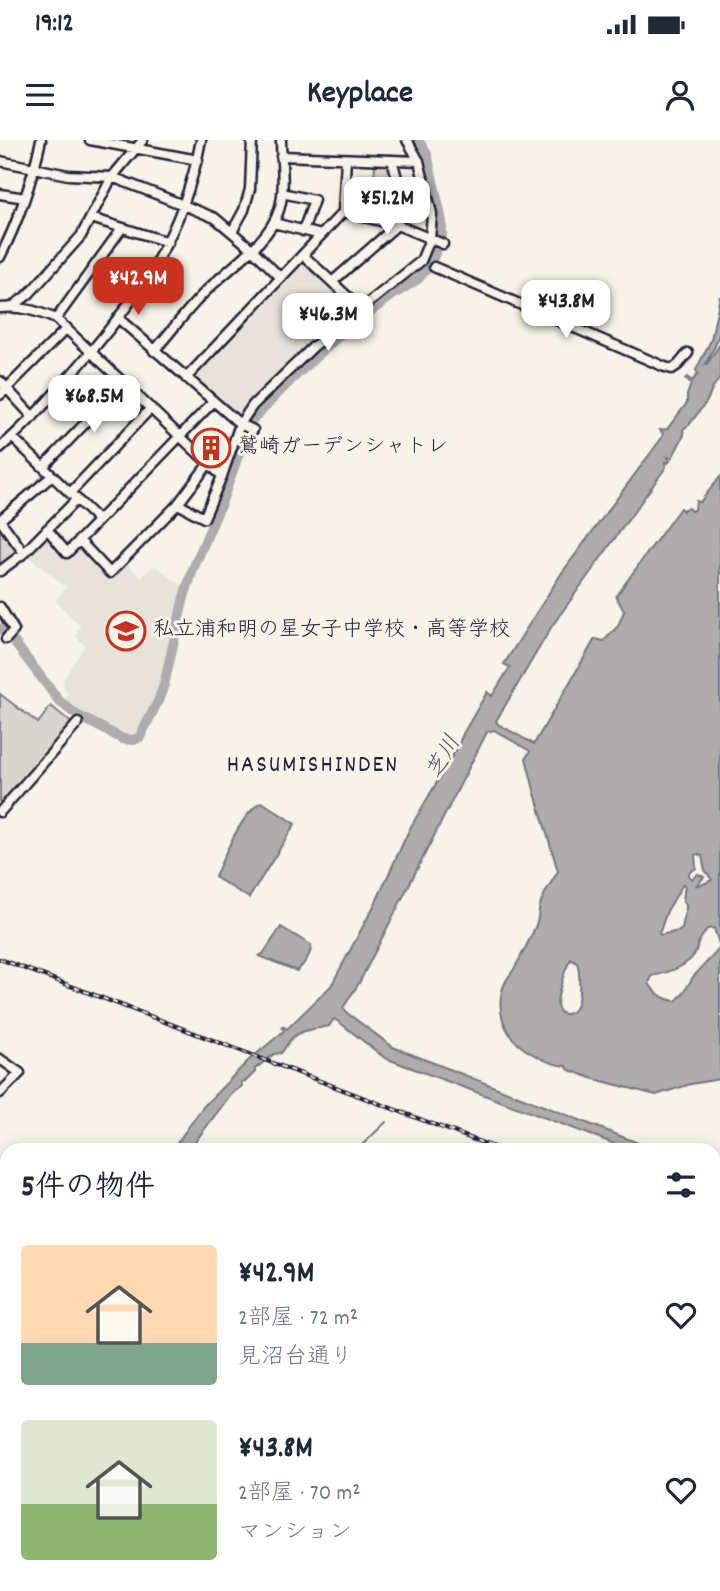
<!DOCTYPE html>
<html lang="ja">
<head>
<meta charset="utf-8">
<style>
	:root { --surface:#fff; --page:#f2f2f3; --text:#1f2937; --muted:#747a83; --accent:#c8321e }
	body { margin:0; font-family:Dekko,"Klee One",sans-serif; background:var(--page); color:var(--text); height:100vh; display:flex; flex-direction:column; font-size:26px; white-space:nowrap }
	* { box-sizing:border-box; margin:0 }
	p { font-size:23px; color:var(--muted) }
	.icon { flex:none; width:38px; height:38px; fill:none; stroke:currentColor; stroke-width:2; stroke-linecap:round; stroke-linejoin:round }
	.map { position:relative; flex:1; overflow:hidden }
	.drawer { position:absolute; left:0px; top:1003px; width:721px; height:450px; display:flex; flex-direction:column; background:var(--surface); border-radius:21px 21px 0 0; box-shadow:0 4px 18px #0003 }
	.drawer>* { flex:none }
	.price { position:absolute; translate:-50% -60px; padding:0 16px; border-radius:14px; background:#fff; color:#222; font-size:23px; line-height:46px; filter:drop-shadow(0 2px 4px #0008) }
	.price::after { content:''; position:absolute; left:50%; top:42px; width:21px; height:16px; margin-left:-10px; background:inherit; clip-path:polygon(0 0,100% 0,50% 100%) }
	.price.selected { background:var(--accent); color:#fff }
	ul { padding:0; list-style:none }
	li { display:flex; align-items:center; gap:21px; height:175px; padding:0 21px }
	li span { display:grid; place-items:center; flex:none; width:196px; height:140px; border-radius:7px; color:#555 }
	li>.icon { margin-inline-start:auto }
	span .icon { width:84px; height:84px; fill:#fffc; stroke-width:1 }
	li b { font-size:30px }
	h2 { display:flex; justify-content:space-between; align-items:center; height:84px; padding:0 21px; font-size:30px }
	.status { display:flex; justify-content:space-between; align-items:center; height:49px; padding:0 35px; background:var(--surface); direction:ltr }
	.status svg { height:19px; fill:currentColor }
	header { display:flex; justify-content:space-between; align-items:center; height:91px; padding:0 21px; background:var(--surface); font-size:32px; font-weight:800 }
	.map>svg:first-child { display:block }
	.built { fill:#e7e3db }
	.green { fill:#d8d5cf; stroke:#7d7c85; stroke-width:2 }
	.water { fill:#aeabad; stroke:#76747f; stroke-width:2; fill-rule:evenodd }
	.lines { fill:none; stroke-linecap:round; stroke-linejoin:round }
	.stream { stroke:#76747f; stroke-width:2 }
	.canal { stroke:#aeabad; stroke-width:6 }
	.river { stroke:#aeabad; stroke-width:10 }
	.minor-casing { stroke:#22223b; stroke-width:13 }
	.major-casing { stroke:#22223b; stroke-width:16 }
	.minor { stroke:#f7f3e8; stroke-width:8 }
	.major { stroke:#f7f3e8; stroke-width:10 }
	.rail-casing { stroke:#22223b; stroke-width:4.5 }
	.rail { stroke:#f7f3e8; stroke-width:2; stroke-dasharray:5; stroke-linecap:butt }
	.labels { text-anchor:middle; dominant-baseline:central; stroke-width:6; stroke-linejoin:round; paint-order:stroke }
	.poi-label { font-size:21px; fill:#22223b; stroke:#f7f3e8; text-anchor:start }
	.water-label { font-size:23px; font-style:italic; fill:#535263; stroke:#f7f3e8 }
	.quarter-label { font-size:24px; letter-spacing:2px; fill:#22223b; stroke:#f7f3e8 }
</style>
</head>
<body>
<div class="status"><b>19:12</b><svg viewBox="0 0 49 12"><path d="M0 12V9h3v3zM5 12V6h3v6zM10 12V3h3v9zM15 12V0h3v12zM26 1h20v11H26zM47 4h2v5h-2z"/></svg></div>
<header><svg class="icon" aria-label="menu" viewBox="0 0 24 24"><path d="M4 6h16M4 12h16M4 18h16"/></svg>Keyplace<svg class="icon" aria-label="person" viewBox="0 0 24 24"><circle cx="12" cy="8" r="4"/><path d="M4 21q1-7 8-7t8 7"/></svg></header>
<div class="map">
<svg width="720" height="1451" viewBox="0 0 720 1451">
	<rect width="100%" height="100%" fill="#f7f3e8"/>
	<filter id="ink" filterUnits="userSpaceOnUse"><feTurbulence type="fractalNoise" baseFrequency=".0143" numOctaves="2"/><feDisplacementMap in="SourceGraphic" scale="14" xChannelSelector="R" yChannelSelector="G"/><feConvolveMatrix kernelMatrix="1 2 1 2 8 2 1 2 1" color-interpolation-filters="sRGB"/></filter>
	<g filter="url(#ink)">
		<path class="built" d="M302,119l53,49v2l-114,110 -51,-44z
			M47,394l19,23 11,-12h3l31,31 14,-14 16,16 13,-13 29,21 -24,107 -20,38 -3,4 -6,2 -33,-14 -17,-10 -16,-14 4,-4 -5,-11 1,-6 21,-33 -9,-8 4,-12 -25,-24 11,-14 -40,-32z"/>
		<path class="green" d="M375,23h15l5,19h-21z
			M0,386l19,27 -19,15z
			M0,554l38,29 13,-17 22,18 -73,84z"/>
		<path class="water" d="M720,156v36l-5,14 -10,19 2,-1 13,-20v34l-7,9 -6,14 -18,24 -6,4 1,6 -11,21 -2,2 -4,-1 3,4 -2,2 -3,-1 1,5 -114,159 -56,95 2,3 36,20 61,-105 9,2 14,-15 6,-15 -8,-15 64,-88 3,3 1,-2 4,-1 3,3 4,-2 1,-8 4,1 20,-25v470l-6,-19 -7,1c-2,3 -4,6 -6,9 -4,5 -4,12 -7,17 -9,13 -27,18 -42,21l-3,7c5,10 16,17 27,18l7,-7 10,-17 27,-29v131l-29,5 -35,11 -62,-16 -25,-9 -3,-4c-13,-1 -29,-9 -40,-16 -22,-14 -32,-43 -21,-67 2,-5 6,-9 9,-14 7,-12 16,-30 22,-44 3,-7 2,-14 4,-20 4,-13 12,-23 18,-34l-24,-81 -8,-32 4,-7 -36,-21 -7,2 -128,251 -16,25 4,5 46,34 263,103h-25l-246,-92 -46,-36 -5,-3 -5,7c-12,3 -28,3 -38,13 -4,4 -6,10 -10,14l-7,1 -19,15v3l-9,9 -5,1 1,4 -11,8 -42,56h-17l31,-43 45,-46 36,-30 -2,-4 1,-1 4,3 44,-43 45,-84 33,-72 49,-84 5,-12 24,-42 5,4 18,-29 -6,-3 57,-90 100,-135 2,-5 -3,-4 7,-1 20,-26v-8l4,-11 -6,-5 2,-2 5,4 6,-7 -2,-4 15,-30zM698,714l4,2 3,14 7,10 -9,4 -6,1 7,-8 -6,-3 -6,5 -3,-3v-3l7,-5 -1,-13zM683,744l2,1 -2,16 3,4v3l-4,21 -3,2 -19,4 -1,-1 8,-23zM571,819l6,4c3,8 4,40 -3,47 -2,3 -7,4 -10,4 -12,-3 -5,-22 -3,-30 3,-10 4,-15 10,-25z
			M262,662l33,22 -46,74 -34,-21c9,-21 27,-65 47,-75z
			M281,787l30,18c1,10 -7,19 -14,26l-38,-15 4,-2z"/>
		<g class="lines">
			<path class="stream" d="M357,1010l29,-28
				M0,1305l7,4
				M208,1446l8,5
				M636,1451l2,-5"/>
			<path class="canal" d="M714,1203l6,-2
				M230,1451l2,-5"/>
			<path class="river" d="M0,488l11,10 49,64 17,13 46,24 11,1 6,-3 18,-36 6,-16 20,-88 10,-30 28,-66 28,-79 43,-44 53,-49 50,-36 22,-14 12,-14 12,-28v-16l-15,-67 -9,-14"/>
			<defs>
				<path id="minor" d="M90,0l108,20
					M281,16l138,5
					M0,21l68,14 44,2 49,19 54,22 37,31 29,29
					M282,53l32,7 -11,31
					M0,54l25,4
					M343,72l54,13 46,19
					M91,78l77,24
					M274,83l47,12
					M232,92l12,-22 6,-21 2,-49
					M303,115l57,53
					M0,117c19,-37 32,-76 41,-117
					M434,127l231,100 7,2 6,-4 10,-12
					M332,142l65,-57 4,-21v-12l-9,-32
					M12,167l17,-13 52,-58 31,-59 31,-37
					M0,168c21,-2 37,3 56,11l166,157
					M56,179l66,-91
					M119,179l121,105 13,6
					M154,211c17,-19 32,-40 50,-58 23,-24 65,-50 75,-83 7,-21 2,-48 2,-70
					M186,238l157,-166 3,-53
					M0,241l33,36
					M0,255l67,-67
					M12,297l86,83
					M0,308c29,-25 53,-53 78,-81 62,-72 105,-131 123,-227
					M43,327l81,-84
					M70,353l81,-85
					M178,364l26,14 18,-42 18,-52 13,-19 60,-58 108,-86 9,-22 2,-25 -13,-53 -12,-21
					M0,380l52,-44
					M0,380l24,33
					M47,389l20,24 146,-151
					M79,400l31,33 68,-69 31,-41
					M0,431l24,-18 53,-54
					M0,467l14,23 -8,9
					M0,672l78,-89
					M0,919l20,14 -20,20
					M714,1196l6,-3
					M714,1233l6,-2
					M714,1246l6,-2
					M714,1267l6,-1
					M714,1285l6,-4
					M0,1295l7,5
					M714,1297h6
					M714,1310h6
					M714,1338l6,-7
					M0,1363l7,6
					M714,1370l3,2 3,-4
					M714,1422l6,-12
					M92,1446l5,5
					M135,1446l5,5
					M215,1446l8,2
					M366,1446l8,5
					M702,1447l6,4
					M187,1451l7,-5
					M243,1451l2,-5
					M325,1451l4,-5
					M428,1451l4,-5
					M534,1451l24,-4
					M584,1451l6,-5
					M603,1451l3,-5
					M673,1451l3,-5"/>
				<path id="major" d="M0,1395l7,6
					M58,1446l6,5"/>
			</defs>
			<use href="#minor" class="minor-casing"/>
			<use href="#major" class="major-casing"/>
			<use href="#minor" class="minor"/>
			<use href="#major" class="major"/>
			<defs>
				<path id="rail" d="M0,819l501,191
					M714,1091l6,3"/>
			</defs>
			<use href="#rail" class="rail-casing"/>
			<use href="#rail" class="rail"/>
		</g>
	</g>
	<defs>
		<symbol id="building-ring" viewBox="-11 -11 22 22"><circle r="9.5" fill="#f7f3e8" stroke="#c8321e" stroke-width="1.5"/><path d="M-4-6H4V6H1V3H-1V6H-4ZM-2.5-4.3h1.7v1.8h-1.7ZM.8-4.3h1.7v1.8H.8ZM-2.5-1h1.7V.8h-1.7ZM.8-1h1.7V.8H.8Z" fill="#c8321e"/></symbol>
		<symbol id="school-ring" viewBox="-11 -11 22 22"><circle r="9.5" fill="#f7f3e8" stroke="#c8321e" stroke-width="1.5"/><path d="M0-5L7-2L0 1L-7-2ZM-4 1L0 2.5L4 1V4Q0 6-4 4Z" fill="#c8321e"/></symbol>
	</defs>
	<g fill-rule="evenodd">
		<use href="#building-ring" x="189" y="286" width="44" height="44"/>
		<use href="#school-ring" x="104" y="469" width="44" height="44"/>
	</g>
	<g class="labels">
		<g class="poi-label">
			<text x="238" y="308">鷲崎ガーデンシャトレ</text>
			<text x="153" y="491">私立浦和明の星女子中学校・高等学校</text>
		</g>
		<g class="water-label">
			<text transform="translate(445 618) rotate(-61)">芝川</text>
		</g>
		<g class="quarter-label">
			<text x="313" y="626">HASUMISHINDEN</text>
		</g>
	</g>
</svg>
<b class="price" style="left:387px;top:97px">¥51.2M</b>
<b class="price selected" style="left:138px;top:177px">¥42.9M</b>
<b class="price" style="left:566px;top:200px">¥43.8M</b>
<b class="price" style="left:328px;top:213px">¥46.3M</b>
<b class="price" style="left:94px;top:295px">¥68.5M</b>
<section class="drawer">
<h2>5件の物件<svg class="icon" aria-label="filters" viewBox="0 0 24 24"><path d="M4 7h16M4 17h16"/><circle cx="9" cy="7" r="2"/><circle cx="15" cy="17" r="2"/></svg></h2>
<ul>
<li><span style="background:linear-gradient(#ffd9b3 70%,#7fa58c 0)"><svg class="icon" aria-label="home" viewBox="0 0 24 24"><path d="M3 11l9-7 9 7M6 9v11h12V9"/></svg></span><div><b>¥42.9M</b><p>2部屋 · 72 m²</p><p>見沼台通り</p></div><svg class="icon" aria-label="heart" viewBox="0 0 24 24"><path d="M12 20l-8-8c-3-5 5-10 8-4 3-6 11-1 8 4z"/></svg></li>
<li><span style="background:linear-gradient(#dfe7d0 60%,#8fb573 0)"><svg class="icon" aria-label="home" viewBox="0 0 24 24"><path d="M3 11l9-7 9 7M6 9v11h12V9"/></svg></span><div><b>¥43.8M</b><p>2部屋 · 70 m²</p><p>マンション</p></div><svg class="icon" aria-label="heart" viewBox="0 0 24 24"><path d="M12 20l-8-8c-3-5 5-10 8-4 3-6 11-1 8 4z"/></svg></li>
</ul>
</section>
</div>
</body>
</html>
